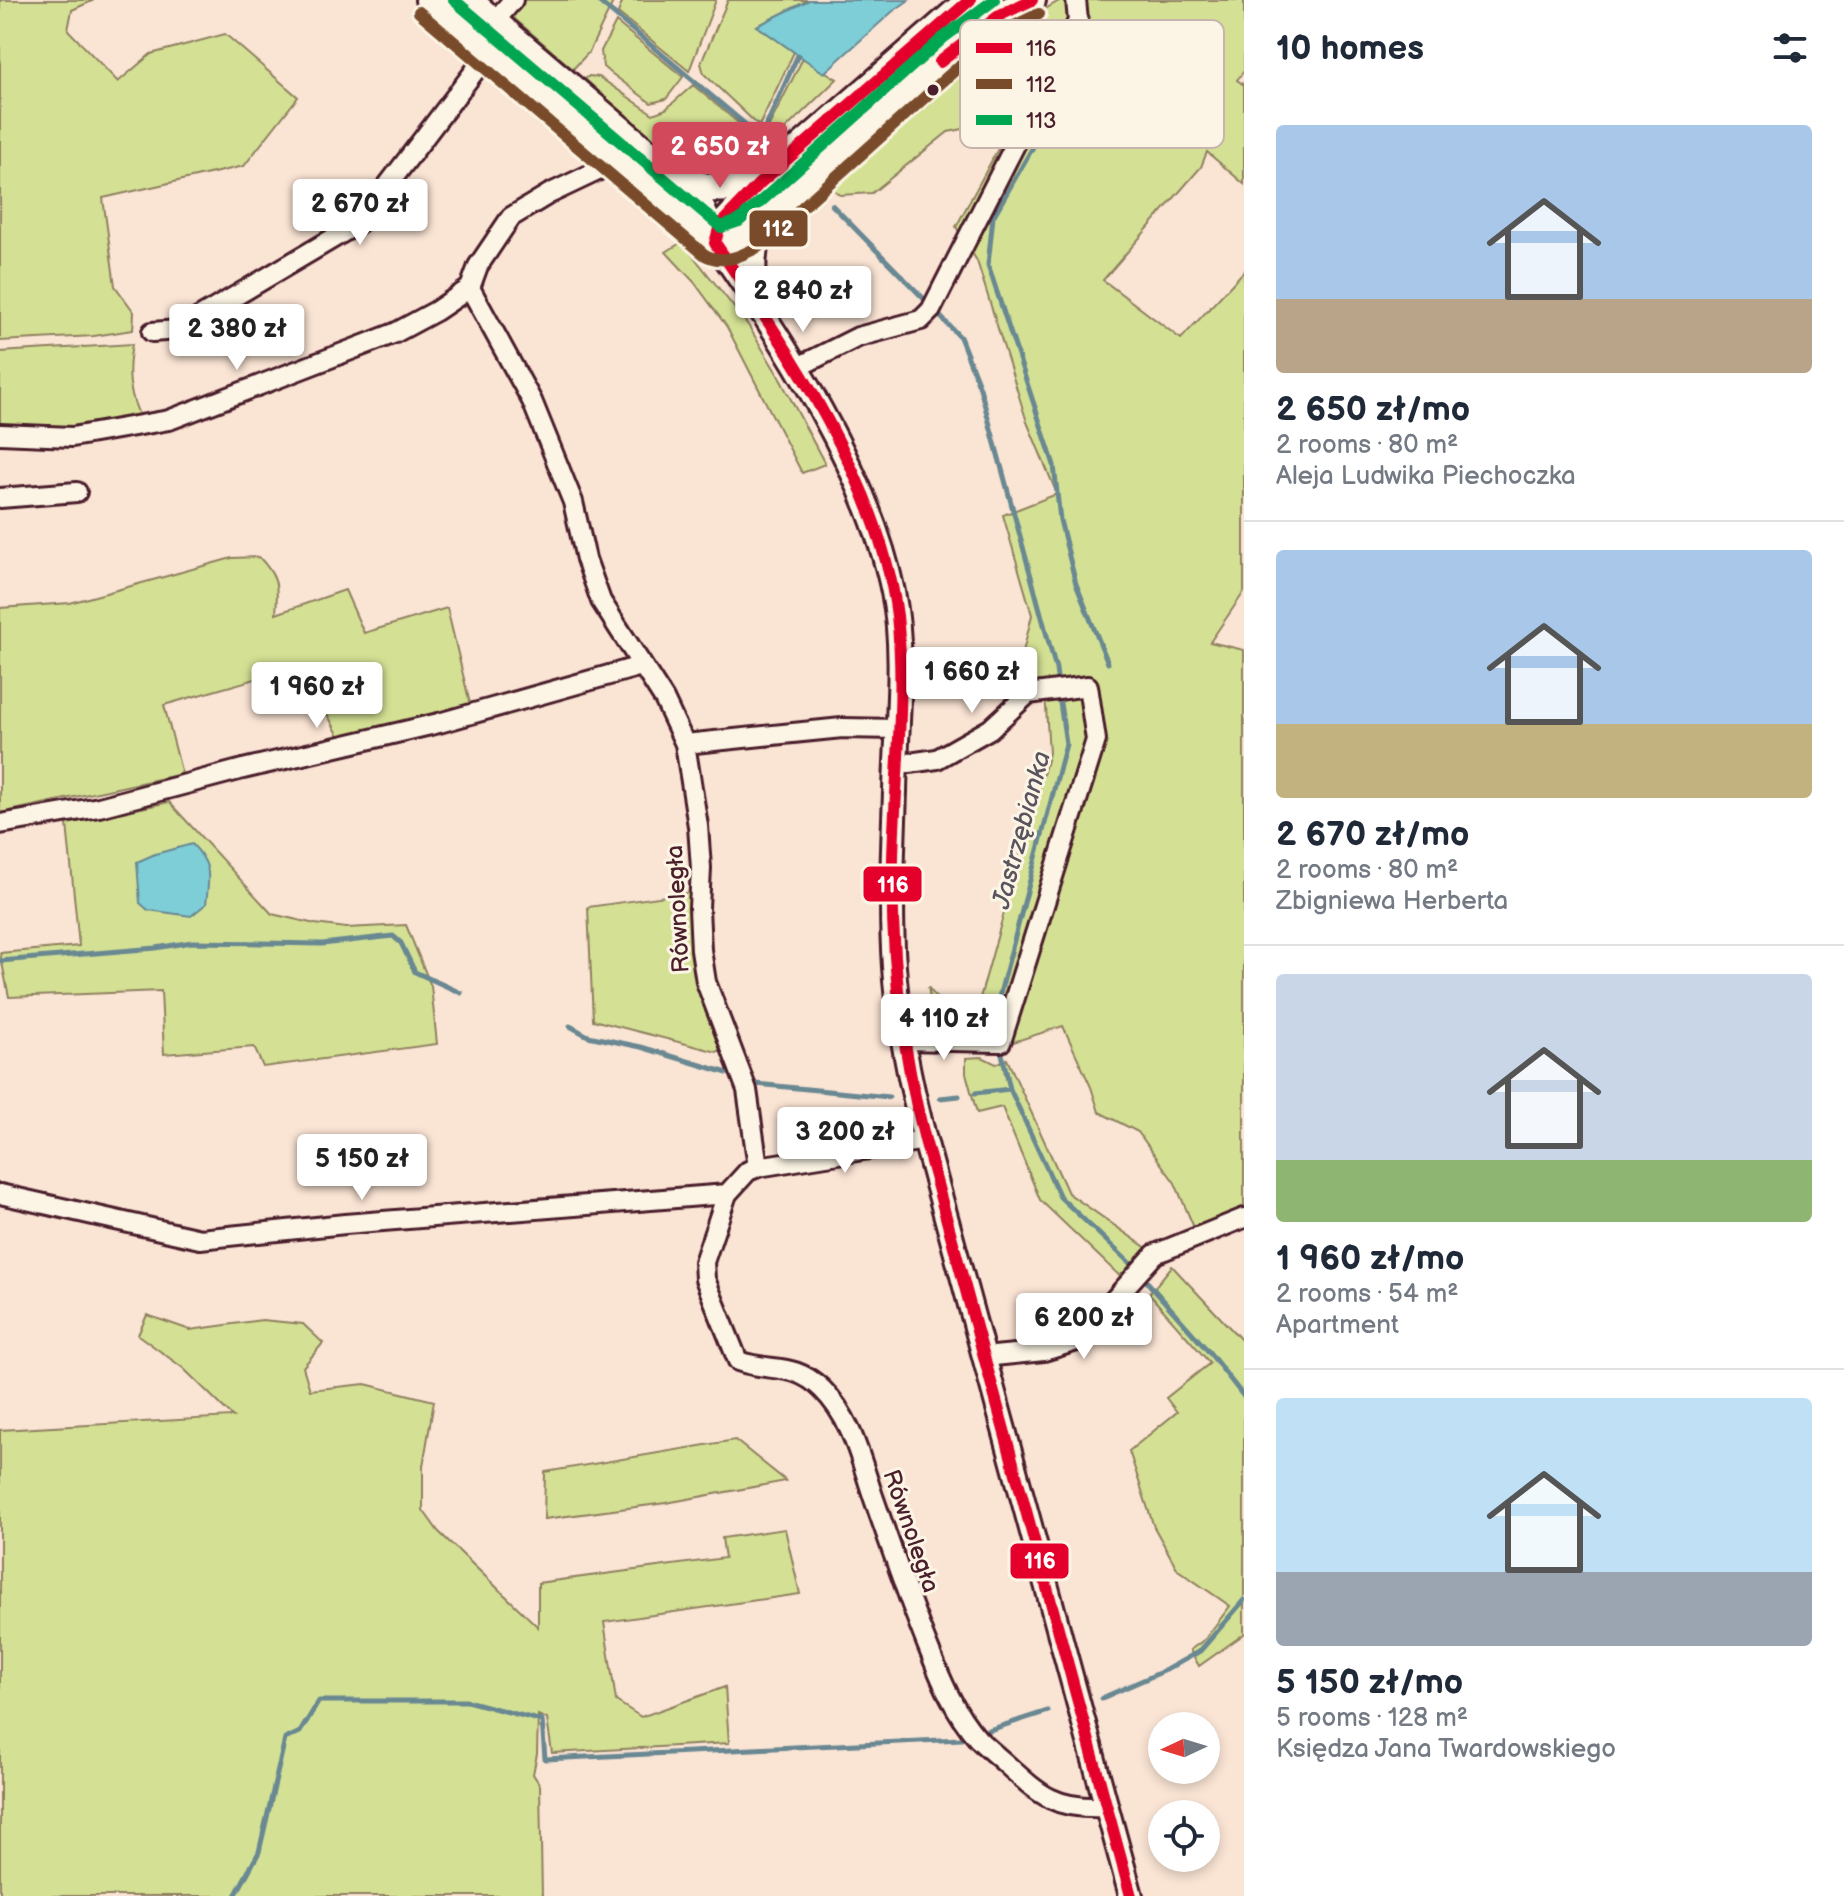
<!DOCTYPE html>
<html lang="en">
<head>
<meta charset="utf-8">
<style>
	:root { --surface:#fff; --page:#f6f6f7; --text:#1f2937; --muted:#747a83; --line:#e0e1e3; --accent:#d1495b }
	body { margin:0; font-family:"Balsamiq Sans",sans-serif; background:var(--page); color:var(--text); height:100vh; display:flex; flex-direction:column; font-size:30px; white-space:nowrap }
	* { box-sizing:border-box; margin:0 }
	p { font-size:26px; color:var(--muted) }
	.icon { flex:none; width:44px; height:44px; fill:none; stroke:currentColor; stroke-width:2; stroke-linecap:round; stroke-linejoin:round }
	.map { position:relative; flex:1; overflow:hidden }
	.panel { display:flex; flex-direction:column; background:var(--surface); width:600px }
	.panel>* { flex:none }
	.needle { width:52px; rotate:266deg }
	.controls { position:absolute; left:1148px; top:1712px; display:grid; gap:16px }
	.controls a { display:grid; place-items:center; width:72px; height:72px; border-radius:50%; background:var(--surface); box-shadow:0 4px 12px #0003; font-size:40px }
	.price { position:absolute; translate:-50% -68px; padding:0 18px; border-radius:8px; background:#fff; color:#222; font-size:26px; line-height:52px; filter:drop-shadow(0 2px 4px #0008) }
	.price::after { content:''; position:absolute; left:50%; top:48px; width:24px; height:18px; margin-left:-12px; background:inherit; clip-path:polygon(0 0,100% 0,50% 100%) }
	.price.on { background:var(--accent); color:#fff }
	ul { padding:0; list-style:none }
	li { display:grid; align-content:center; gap:16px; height:424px; padding:0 32px }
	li+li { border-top:2px solid var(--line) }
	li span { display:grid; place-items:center; height:248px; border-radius:8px; color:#555 }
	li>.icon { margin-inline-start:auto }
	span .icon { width:144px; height:144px; fill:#fffc; stroke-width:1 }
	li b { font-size:34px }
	h2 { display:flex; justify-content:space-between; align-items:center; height:96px; padding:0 32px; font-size:34px }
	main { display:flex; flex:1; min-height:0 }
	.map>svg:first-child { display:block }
	.green { fill:#d4e194; stroke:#8f8060; stroke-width:2 }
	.water { fill:#7dced6; stroke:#698892; stroke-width:2 }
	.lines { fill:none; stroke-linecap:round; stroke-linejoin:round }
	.stream { stroke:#698892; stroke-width:5 }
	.minor-casing { stroke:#4a1f2b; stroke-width:24 }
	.tertiary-casing { stroke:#4a1f2b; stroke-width:28 }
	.secondary-casing { stroke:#4a1f2b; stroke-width:32 }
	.minor { stroke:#fcf5e5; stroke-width:18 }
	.tertiary { stroke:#fcf5e5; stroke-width:22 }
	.secondary { stroke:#fcf5e5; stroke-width:26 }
	.bus-1-casing { stroke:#fcf5e5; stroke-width:18 }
	.bus-2-casing { stroke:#fcf5e5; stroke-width:18 }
	.bus-3-casing { stroke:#fcf5e5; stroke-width:18 }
	.bus-1 { stroke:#e4002b; stroke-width:12 }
	.bus-2 { stroke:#7a4b2a; stroke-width:12 }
	.bus-3 { stroke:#00a651; stroke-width:12 }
	.bus-dot { fill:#4a1f2b; stroke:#fcf5e5; stroke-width:3 }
	.labels { text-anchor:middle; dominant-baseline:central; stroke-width:6; stroke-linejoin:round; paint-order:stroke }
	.street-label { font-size:24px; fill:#4a1f2b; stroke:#fcf5e5 }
	.water-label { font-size:26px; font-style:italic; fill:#59545e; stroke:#fcf5e5 }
	.key { fill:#fcf5e5; stroke:#c7b5ad; stroke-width:2 }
	.key-label { font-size:22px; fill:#4a1f2b }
	.line-badge { stroke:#fcf5e5; stroke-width:3 }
	.badge-label { font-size:22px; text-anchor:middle; font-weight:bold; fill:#fff }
</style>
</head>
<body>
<main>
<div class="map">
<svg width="1244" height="1896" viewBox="0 0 1244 1896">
	<rect width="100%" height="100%" fill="#fae4d4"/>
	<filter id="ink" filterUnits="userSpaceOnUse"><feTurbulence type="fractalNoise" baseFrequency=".0125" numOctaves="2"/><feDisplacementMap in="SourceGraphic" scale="16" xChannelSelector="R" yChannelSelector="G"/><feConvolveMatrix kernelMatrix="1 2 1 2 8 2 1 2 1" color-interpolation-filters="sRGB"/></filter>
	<g filter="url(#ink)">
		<path class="green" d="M0,0h94l-22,10 -4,20 50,52 33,-28 74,-20 73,63 -54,69 -141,32 12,88 19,26 -1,18 -39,6 -94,5z
			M518,0h96l-25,52 -16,17 -64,-55z
			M623,0h93l-27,71 -71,-58z
			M728,0h81l-52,26 37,26 -35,74 -55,-52 -3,-11z
			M1061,0h183v71l-7,9 7,5v99l-37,-32 -6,15 -98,113 78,59 63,-68v321l-34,50 34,8v560l-49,20 -20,-47 -37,-51 -39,-20 -8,-25 -28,-61 -62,20 -51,-11 -16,-15 -6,-33 21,27 29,8 2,-24 69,-245 -4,-61 -34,9 21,-86 -29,-100 54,-21 -30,-72 -50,-161 -21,-34 58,-108 -66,13 -76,61 -32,2 -13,-11 152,-137z
			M616,22l67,55 -17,22 -15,4 -48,-36 -2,-16z
			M803,58l34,21 -65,63 -7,-8z
			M589,76l10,1 54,37 13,-5 27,-24 74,62c-14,11 -35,28 -54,27 -33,0 -102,-72 -128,-95z
			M682,242l66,83 30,50 47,89 -23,9 -75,-146 -33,-45 -28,-30z
			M132,344c-5,28 -4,51 10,76l-49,7 -93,-1v-74z
			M259,557c20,21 19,29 17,57l69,-24 19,43 83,-25 24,100 -132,28 -38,-70 -137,39 18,69 -182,39v-205l70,-5 162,-45z
			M169,802l103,112 43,10 31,4 60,-3 25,61 6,58 -174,23 -9,-20 -90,7 -3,-63 -152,6 -9,-44 79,-7 -12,-122z
			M693,892l31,154 -7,6 -124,-32 -5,-113z
			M982,1057l14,7 11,-5 61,134 83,58 -26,30 -85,-81 -38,-93 -25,6 -11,-40v-15z
			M1172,1266l72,77v291l-45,32 -9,-16 15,-11 25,-33 -52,-36 -24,-43 -25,-76 48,-39 -11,-14 44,-35 -61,-69z
			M147,1315l43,15 72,-10 41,4 20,19 -20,24 7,23 55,-6 69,17 -11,65v44l15,21 100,96v-44l187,-25 -3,-20 63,-9 15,65 -196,28 12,79 25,16 84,-30 4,56 -177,10 -5,-34 -9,-4 -1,39 -4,20 7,11 2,111h-542v-466l233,-13 -50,-49 -45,-33z
			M735,1440l51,41 -120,22 -122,16 1,-47z"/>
		<path class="water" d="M809,0h100l-17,12 -68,61 -67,-47z
			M192,844c21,21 17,33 14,60l-15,12 -43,-6 -8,-7 -3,-41 18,-8z"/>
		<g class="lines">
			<path class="stream" d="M597,0l167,140
				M761,137l37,-82
				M1033,147l-40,70 -5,48 66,200 6,55 16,64 32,79
				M832,205l97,99
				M936,312l24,25 20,51 76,281 2,17
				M0,961l156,-13 36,-6 130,2 71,-8 8,7 14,29 46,21
				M570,1026l18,10 53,11 93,28
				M997,1035l-4,-15 73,-276 -7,-48
				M1000,1045l10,44 50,108 74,70 75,85 35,45
				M756,1084l133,13
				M975,1093l35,-4
				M940,1098l19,-2
				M1102,1698l64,-28 34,-19 44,-51
				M983,1732l65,-21
				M235,1896l24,-44 26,-113 15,-7 19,-31h148l75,20 3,38 417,-20"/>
			<defs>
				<path id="minor" d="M494,22l19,-22
					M615,157l-7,9 -59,28 -38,23 -33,49 -8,22 62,113 41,101 13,57 15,42 63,98 21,45 13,82 3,42 -2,40 2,42 5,32 41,108 11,77 -10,4 -21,23 -23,68 1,17 33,82c33,12 55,0 84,28 30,29 39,72 52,110 16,46 32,92 50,138 14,35 28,73 54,102 8,8 18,16 27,24 36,33 51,47 102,44
					M152,332l26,-2 181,-107 131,-172
					M796,368l62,-31 63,-17 10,-10 147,-289 -2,-21
					M0,434l72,3 97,-17 226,-87 41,-22 34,-23
					M0,498l77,-6
					M685,744l157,-16 56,1
					M895,765l42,-6 53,-30 38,-35 60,-8 8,54 -95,302 -99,-2
					M0,824l99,-17 144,-38 196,-46 202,-57
					M758,1167l167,-27
					M0,1194l200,45 145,-15 382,-30
					M984,1357l60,-6 33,-10 78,-87 89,-36"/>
				<path id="tertiary" d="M760,183l-40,42 -4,7 -1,11c69,98 154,231 178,349 13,61 3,137 2,200 -2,58 -5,117 -1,175 4,59 16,116 31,173l206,756
					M757,301c-4,-31 -5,-54 8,-83"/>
				<path id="secondary" d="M429,0l286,243
					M468,0l202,172 29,31 15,37
					M670,172c36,19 50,20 90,11l210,-183
					M715,243h15l18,-9 206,-184 46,-35 32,-15"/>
			</defs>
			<use href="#minor" class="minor-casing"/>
			<use href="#tertiary" class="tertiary-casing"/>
			<use href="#secondary" class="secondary-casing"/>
			<use href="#minor" class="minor"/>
			<use href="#tertiary" class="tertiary"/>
			<use href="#secondary" class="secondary"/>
			<defs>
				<path id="bus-1" d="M970,0l-210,183 -40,42 -5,18c73,106 166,242 182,373 9,78 -2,163 -4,242 -3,97 8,188 32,282l206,756
					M940,62l60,-47 32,-15"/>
				<path id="bus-2" d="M419,12l286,243c18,10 36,1 53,-8l206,-185 44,-33 31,-15"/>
				<path id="bus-3" d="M454,0l267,227 18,-6 204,-183 51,-38"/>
			</defs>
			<use href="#bus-1" class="bus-1-casing"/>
			<use href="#bus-2" class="bus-2-casing"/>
			<use href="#bus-3" class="bus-3-casing"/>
			<use href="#bus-1" class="bus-1"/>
			<use href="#bus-2" class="bus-2"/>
			<use href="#bus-3" class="bus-3"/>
		</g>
	</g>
	<circle class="bus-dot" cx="933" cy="90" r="7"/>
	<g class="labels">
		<g class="street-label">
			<text transform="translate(678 909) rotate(-93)">Równoległa</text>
			<text transform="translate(911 1531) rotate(71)">Równoległa</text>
		</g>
		<g class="water-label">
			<text transform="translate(1022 830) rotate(-75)">Jastrzębianka</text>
		</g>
	</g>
	<rect x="960" y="20" width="264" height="128" rx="12" class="key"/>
	<rect x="976" y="43" width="36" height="10" fill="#e4002b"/>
	<rect x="976" y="79" width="36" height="10" fill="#7a4b2a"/>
	<rect x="976" y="115" width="36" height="10" fill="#00a651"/>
	<g class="key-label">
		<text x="1026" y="56">116</text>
		<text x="1026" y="92">112</text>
		<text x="1026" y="128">113</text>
	</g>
	<g class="line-badge">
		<rect x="748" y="209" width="61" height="39" rx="8" fill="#7a4b2a"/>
		<rect x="862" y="865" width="61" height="38" rx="8" fill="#e4002b"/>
		<rect x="1009" y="1542" width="61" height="38" rx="8" fill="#e4002b"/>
	</g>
	<g class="badge-label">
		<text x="778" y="236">112</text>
		<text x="893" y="892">116</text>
		<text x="1040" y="1568">116</text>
	</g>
</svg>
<div class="controls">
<a><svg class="needle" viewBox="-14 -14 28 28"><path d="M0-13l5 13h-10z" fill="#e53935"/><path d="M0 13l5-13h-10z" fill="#747a83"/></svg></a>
<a><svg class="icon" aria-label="locate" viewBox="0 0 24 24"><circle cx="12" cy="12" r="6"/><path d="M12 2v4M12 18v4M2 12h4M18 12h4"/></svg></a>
</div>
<b class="price on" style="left:720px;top:190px">2 650 zł</b>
<b class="price" style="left:360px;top:247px">2 670 zł</b>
<b class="price" style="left:803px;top:334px">2 840 zł</b>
<b class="price" style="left:237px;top:372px">2 380 zł</b>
<b class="price" style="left:972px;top:715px">1 660 zł</b>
<b class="price" style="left:317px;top:730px">1 960 zł</b>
<b class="price" style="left:944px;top:1062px">4 110 zł</b>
<b class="price" style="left:845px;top:1175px">3 200 zł</b>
<b class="price" style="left:362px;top:1202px">5 150 zł</b>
<b class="price" style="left:1084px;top:1361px">6 200 zł</b>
</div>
<section class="panel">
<h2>10 homes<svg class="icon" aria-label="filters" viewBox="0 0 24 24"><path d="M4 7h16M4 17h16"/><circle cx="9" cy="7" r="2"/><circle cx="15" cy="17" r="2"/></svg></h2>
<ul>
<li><span style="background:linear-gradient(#a9c7e8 70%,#b9a48a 0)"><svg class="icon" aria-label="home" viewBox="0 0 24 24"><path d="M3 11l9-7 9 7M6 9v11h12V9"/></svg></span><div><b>2 650 zł/mo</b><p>2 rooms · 80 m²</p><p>Aleja Ludwika Piechoczka</p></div></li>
<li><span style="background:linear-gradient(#a9c7e8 70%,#c2b280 0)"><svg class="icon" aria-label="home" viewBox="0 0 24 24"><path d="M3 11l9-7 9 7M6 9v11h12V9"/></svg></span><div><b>2 670 zł/mo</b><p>2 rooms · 80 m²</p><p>Zbigniewa Herberta</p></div></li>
<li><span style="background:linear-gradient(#c9d6e8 75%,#8fb573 0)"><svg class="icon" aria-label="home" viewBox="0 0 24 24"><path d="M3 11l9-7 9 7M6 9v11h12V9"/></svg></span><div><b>1 960 zł/mo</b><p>2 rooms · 54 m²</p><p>Apartment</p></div></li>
<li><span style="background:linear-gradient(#bfe0f5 70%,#9aa5b1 0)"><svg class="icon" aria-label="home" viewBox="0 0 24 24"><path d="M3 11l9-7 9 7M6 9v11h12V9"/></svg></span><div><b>5 150 zł/mo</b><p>5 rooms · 128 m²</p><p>Księdza Jana Twardowskiego</p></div></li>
</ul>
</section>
</main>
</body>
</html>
